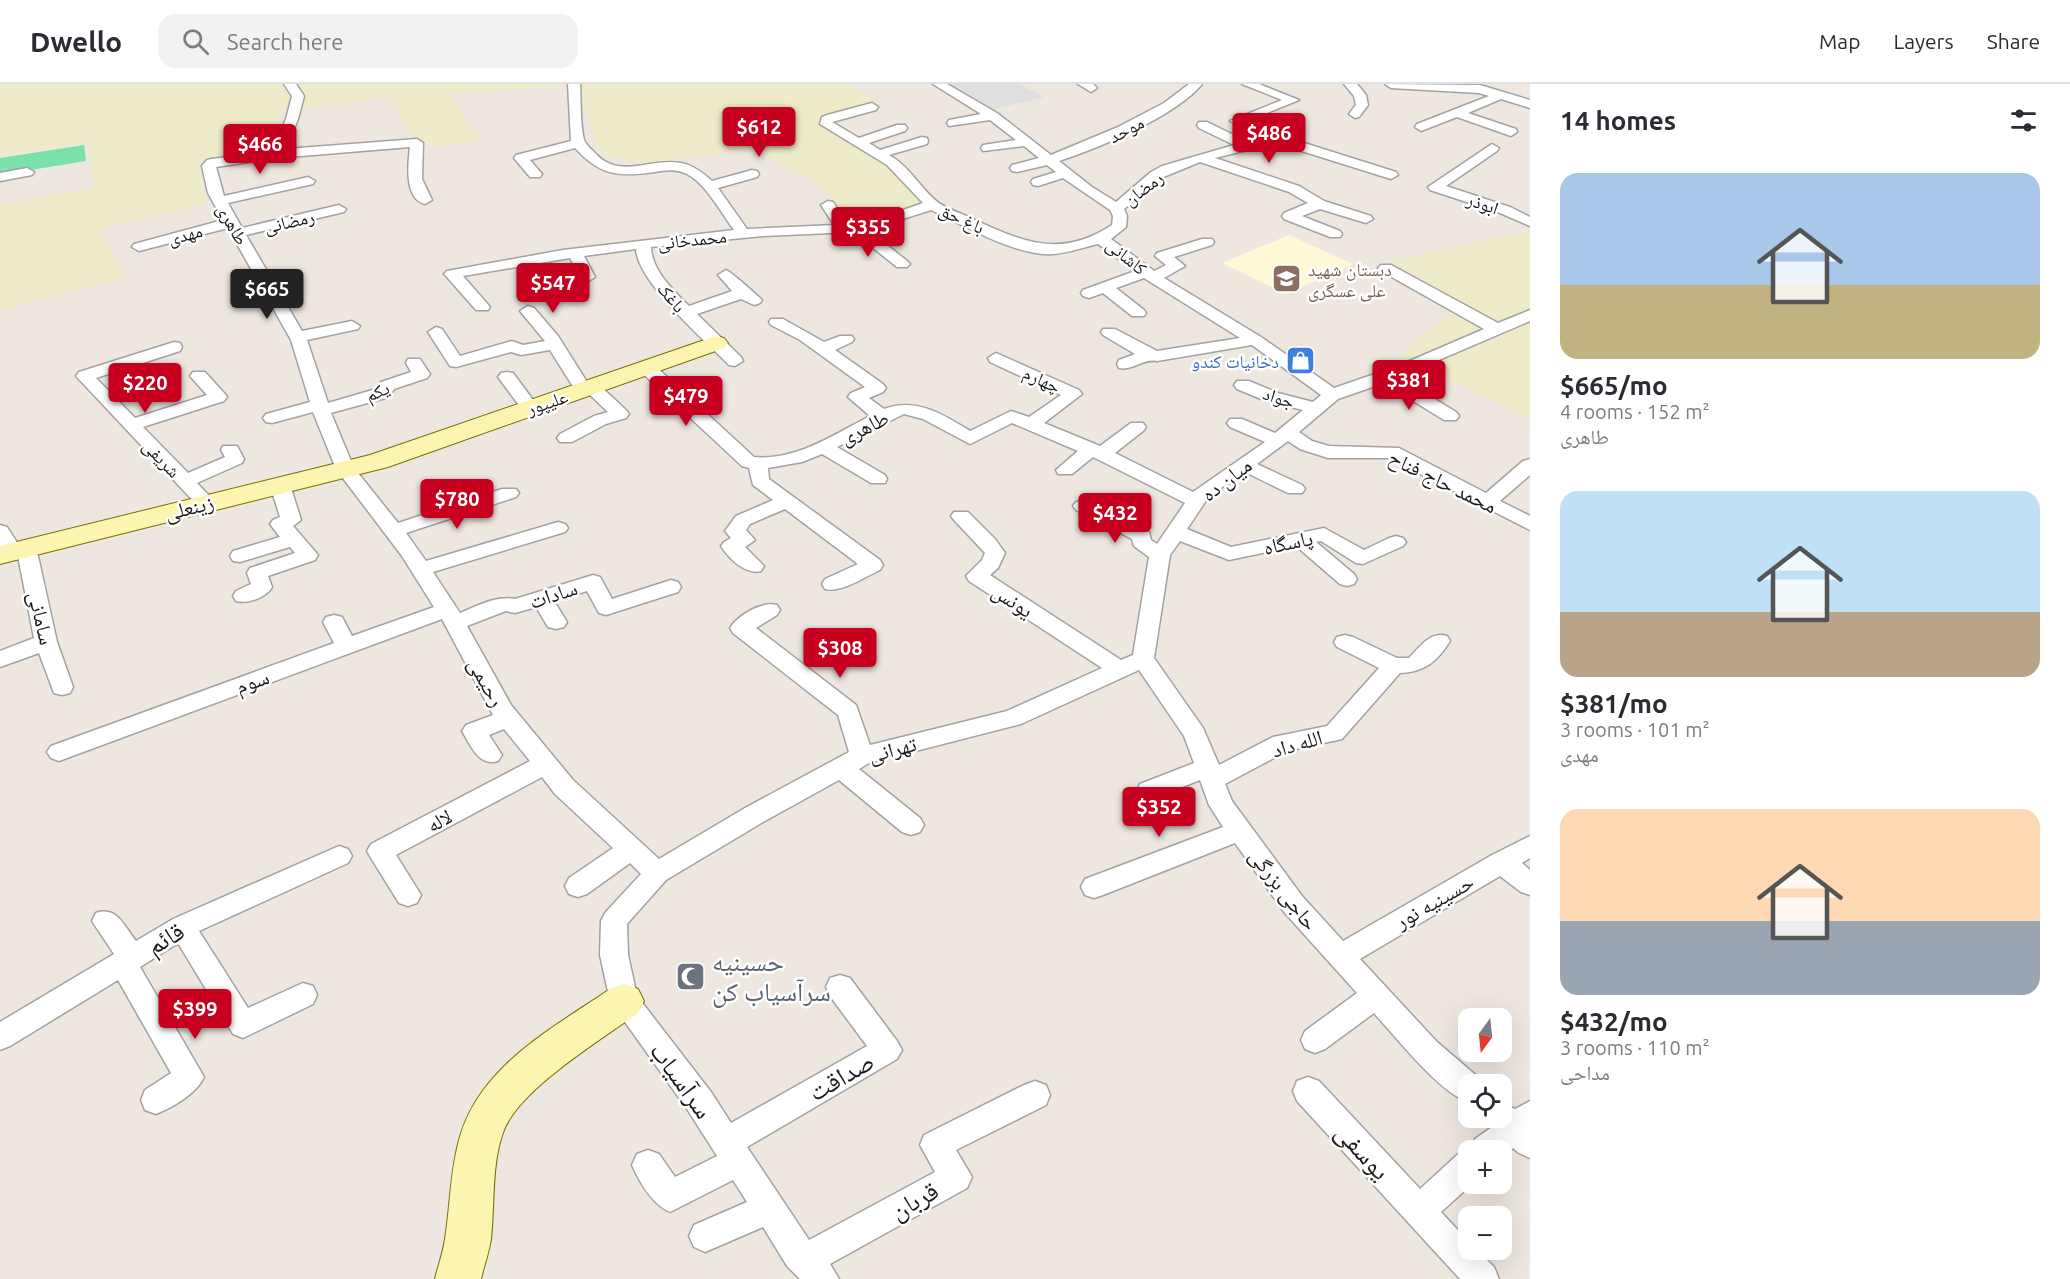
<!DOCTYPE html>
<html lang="en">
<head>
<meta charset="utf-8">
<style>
	:root { --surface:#fff; --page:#f2f2f3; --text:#2b2b33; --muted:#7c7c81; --line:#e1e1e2; --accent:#c7001f }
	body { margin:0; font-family:Ubuntu,"Noto Naskh Arabic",sans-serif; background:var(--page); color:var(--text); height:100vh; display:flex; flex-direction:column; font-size:22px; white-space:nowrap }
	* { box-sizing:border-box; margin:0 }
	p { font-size:20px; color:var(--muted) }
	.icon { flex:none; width:33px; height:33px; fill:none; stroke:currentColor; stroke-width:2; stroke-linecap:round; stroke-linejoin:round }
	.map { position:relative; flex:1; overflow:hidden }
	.panel { display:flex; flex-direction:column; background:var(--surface); width:540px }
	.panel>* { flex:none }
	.needle { width:39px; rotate:195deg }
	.buttons { position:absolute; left:1458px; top:924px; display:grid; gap:12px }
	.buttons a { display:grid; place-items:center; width:54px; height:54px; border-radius:12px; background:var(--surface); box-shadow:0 6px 24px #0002; font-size:30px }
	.price { position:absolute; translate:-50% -51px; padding:0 14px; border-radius:6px; background:var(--accent); color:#fff; font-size:20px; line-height:39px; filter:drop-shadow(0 2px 3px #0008) }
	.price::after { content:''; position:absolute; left:50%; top:36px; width:18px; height:14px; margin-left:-9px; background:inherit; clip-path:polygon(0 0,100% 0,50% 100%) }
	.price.current { background:#222; color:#fff }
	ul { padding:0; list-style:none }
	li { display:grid; align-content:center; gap:12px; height:318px; padding:0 30px }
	li span { display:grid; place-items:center; height:186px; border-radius:18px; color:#555 }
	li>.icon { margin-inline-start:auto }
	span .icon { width:108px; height:108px; fill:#fffc; stroke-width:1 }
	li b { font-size:26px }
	h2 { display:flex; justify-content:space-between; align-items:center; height:72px; padding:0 30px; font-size:26px }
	header { display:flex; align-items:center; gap:36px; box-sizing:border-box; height:84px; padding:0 30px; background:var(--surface); border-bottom:2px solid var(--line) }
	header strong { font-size:28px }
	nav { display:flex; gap:33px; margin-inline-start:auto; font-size:21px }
	.search { width:420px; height:54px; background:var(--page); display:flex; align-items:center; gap:15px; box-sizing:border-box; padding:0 21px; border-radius:18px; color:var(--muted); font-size:22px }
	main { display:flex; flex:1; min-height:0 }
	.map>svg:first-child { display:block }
	.education { fill:#fff9d8 }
	.farmland { fill:#eeebca }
	.pitch { fill:#79e1a9 }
	.parking { fill:#dfdfdf }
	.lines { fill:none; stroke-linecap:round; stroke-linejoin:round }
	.street-casing { stroke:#a2a2a2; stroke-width:3 }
	.secondary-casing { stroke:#756f00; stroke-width:2 }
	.street { fill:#fff; fill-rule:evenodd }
	.secondary { fill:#fcf4b0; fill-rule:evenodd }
	.labels { text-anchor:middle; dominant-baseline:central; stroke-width:5; stroke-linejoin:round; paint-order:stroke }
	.far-street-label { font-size:18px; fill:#1b1b1b; stroke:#fff }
	.far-education-label { font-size:18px; fill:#785e54; stroke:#fff; text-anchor:start }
	.far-shop-label { font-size:18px; fill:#366cbe; stroke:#fff; text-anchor:end }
	.street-label { font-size:21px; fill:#1b1b1b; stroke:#fff }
	.near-street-label { font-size:26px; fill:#1b1b1b; stroke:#fff }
	.near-worship-label { font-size:26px; fill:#5b616d; stroke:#fff; text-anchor:start }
</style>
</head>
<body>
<header>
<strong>Dwello</strong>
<div class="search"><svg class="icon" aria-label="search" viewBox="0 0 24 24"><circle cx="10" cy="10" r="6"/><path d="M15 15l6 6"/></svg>Search here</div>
<nav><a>Map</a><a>Layers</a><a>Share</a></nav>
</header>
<main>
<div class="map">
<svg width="1530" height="1195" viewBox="0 0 1530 1195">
	<rect width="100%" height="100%" fill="#eee7e0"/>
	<path class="education" d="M1289,151l64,29 -67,30 -64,-31z"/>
	<path class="farmland" d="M0,0h848l37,23 -56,10 4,6 70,52 24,28 -73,18 -41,-39 -63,-33 -109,15 -41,-11 -24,-68 -126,9 31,46 -45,8 -25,-13 -20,-37 -110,12 -13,39 -70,13 9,42 -107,25 25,48 -125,34v-107l93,-16 -3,-46 -90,14z
		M1530,146v189l-131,-63 54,-47 -69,-46z"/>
	<path class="pitch" d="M84,61l2,16 -86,14v-17z"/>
	<path class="parking" d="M950,0h69l25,13 -49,12z"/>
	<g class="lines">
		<defs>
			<path id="street" d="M284,0h12l8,12 -6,23 -12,30 131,-10 6,4 -1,36 10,21 -7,4c-21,-5 -17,-41 -15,-57l-133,11 -61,9 8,29 84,-19 7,4 -2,3 -85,19 14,25 97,-23 7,4 -2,3 -98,23 56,96 50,-10 8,5 -2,3 -51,11 21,63 48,-14 5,-7 30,-10 -5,-9 2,-4h12l10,15 -3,4 -33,11 -5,8 -58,16 23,55 44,55 104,-34h14l3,4 -3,4 -110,36 20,28 132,-39 7,2 3,4 -3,4 -132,40 27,41c17,-7 36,-18 55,-14l78,-24 7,2 12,22 59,-19 7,2 3,5 -3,5 -72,23 -7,-2 -12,-22 -33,10 13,21 -3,5 -8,2 -8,-2 -12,-20 -21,6 -9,-2 -39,15 44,79 62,75 86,79 86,-51 104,-56 -11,-37 -105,-82 -3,-5c8,-13 32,-27 47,-23l3,5 -3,5 -21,13 100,77 14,40 137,-34 95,-43 -133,-87 -3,-5 16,-16 3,-7 -31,-33 -3,-4 3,-4h14l27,27 10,14 -7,15 -8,7 131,85 12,-5 16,-98 -15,-11 -2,-7 -56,-29 -3,-4 3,-4h14l59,30 2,8 6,4 28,-41 -92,-46 -21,17h-14l-2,-4 22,-19 -66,-28 -42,21 -47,-25 -19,-5 -67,33 48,28 2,4 -2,4h-14l-49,-29 -20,8 -34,6 1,11 111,81 3,5 -3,5c-16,7 -38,23 -55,19l-3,-5 3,-5 33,-15 -73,-55 -35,15 -4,6 9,10 -10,7 19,19 -3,5c-15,4 -32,-12 -40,-25l3,-4 7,-4 -6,-7 11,-15 37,-16 -20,-15 -4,-17 -7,-2 -102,-95 -2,-4 2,-4h12l102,94c42,4 81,-23 116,-41l-22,-19 3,-4 14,-6 -65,-47 -29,-15 -2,-3 2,-3h12l41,23 16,-6h12l2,3 -2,3 -17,8 48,34 3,4 -3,4 -14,6 15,11c32,-12 60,6 86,22l41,-20 18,6 32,-22 -71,-33 -2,-4 8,-5 83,37 3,4 -38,29 56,23 31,-23h12l3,4 -3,4 -28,22 78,39 72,-50 -35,-15 -3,-4 3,-4h12l33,14 28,-23 -37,-9 -29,-12 -3,-4 3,-4h12l29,12 35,9 8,-7 -69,-50 -95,16c-14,-3 -24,10 -38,7l-2,-4 2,-4 16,-6 -32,-19 -2,-3 2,-3h12l42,22 83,-13 -96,-60 -28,10 28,22 2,3 -2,3h-12l-29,-23 -14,5 -6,-2 -2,-3 2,-3 52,-19 -37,-27c-14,3 -30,9 -45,10 -35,3 -90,-29 -122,-44l-63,20 39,31 3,3 -3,3h-10l-44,-35 -90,4 -112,11c1,24 22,43 38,59l43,-15 -14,-16 8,-5c4,1 32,26 36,30l-2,3 -6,2 -13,-6 -44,15 44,43 2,4 -8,5 -6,-1c-25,-26 -91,-82 -93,-116l-52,7 11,21 -8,5 -5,-2 -12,-22 -107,18 27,31 -2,3h-12l-29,-33 -3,-3 3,-3 116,-21 171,-20c-13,-18 -29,-47 -47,-56 -11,-5 -21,-4 -32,-2 -37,5 -54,4 -80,-24l-45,12 12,14 -2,3h-10l-16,-19 2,-3 55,-14 -3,-57h12c1,18 0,39 4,56 2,5 8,10 12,14 24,26 55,3 85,9 12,2 22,10 31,18l40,-11 5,1 2,3 -2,3 -39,11 29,41 87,-4 -13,-20 7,-4 5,1 15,22 27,-4 48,-17 -36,-38 -67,-41 2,-7 5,-2 45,-12 6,4 -2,3 -44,12 27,16 38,-13h8l2,3 -2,3 -36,12 11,7 42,-13 5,1 1,3 -1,3 -38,11c20,11 30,31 46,45 10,9 26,13 38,19 50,23 87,40 139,6l1,-9 -3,-6 -47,-32 -25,8 -5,-1 -2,-3 2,-3 23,-7 -9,-7 -30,7 -5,-1 -2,-3 2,-3 27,-7 -15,-12 -41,5 -2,-3 2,-3 33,-5 -26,-20 -41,6 -2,-3 2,-3 32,-6 -48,-30h14l50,29 54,42 67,-28 46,-24 25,-19h13c-26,32 -103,64 -143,77l33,26 24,15 35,-30 11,-6 72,-21 -35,-17 -2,-3 2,-3h8l41,20 16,-4 -34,-17 52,-21 -40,-16h17l40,16 -52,21 35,15 114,36 2,3 -7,4 -115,-36 -61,15 84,28 25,15 47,15 2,3 -7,4 -46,-14 -18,7 38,15 2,3 -2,3h-10l-46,-18 -2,-3 2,-3 24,-10 -19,-11 -89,-30 -39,16 -37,31 3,7 -1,11 -15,12 43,32 12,-6 -11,-9 2,-3 45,-14h10l2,3 -2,3 -38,12 11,9 -21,12 97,59 73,51 64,-22 86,-37 -103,-58 -3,-3 3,-3h10l107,58 32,-13v11l-131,56 57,35 3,4 -3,4h-12l-60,-37 -46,16 -39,33 13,9 17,5 70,2 87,45 37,-32 7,-2v16l-30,26 30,15v14l-141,-72h-61l-28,-9 -12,-8 -31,23 45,21 3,4 -3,4h-14l-43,-21 -36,24 -22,33 44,18 93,-19 40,22 25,-12 7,-2 7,2 3,4 -3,4 -40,18 -7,-1 -35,-22 -5,1 38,32 3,5 -3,5 -7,2 -7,-2 -44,-38 -67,14 -49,-19 -10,14 -16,103 49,70 16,37 54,-28 54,-11 52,-58 -42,-21 -3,-5 3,-5 8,-2 8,2 44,21h12c11,-11 21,-27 38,-22l3,5c-13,21 -26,31 -50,32l-58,66 -55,12 -62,33 7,17 70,95 41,45 149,-86 38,-19v22l-8,5 8,7v25l-9,-3 -21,-16 -140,83 77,83 42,36 2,6h-13v18c-28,-9 -73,-66 -94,-89l-49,36 -10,4 -10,-4 -4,-9 4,-9 52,-38 -73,-81 -49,-69 -132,52 -9,3 -9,-3 -4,-8 4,-8 138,-52 -14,-22 -9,-25 -51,20 -9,-2 -3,-7 3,-7 54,-21 -10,-27 -45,-66 -118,54 -152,39 -10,6 61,49 4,7 -4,7 -9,3 -9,-3 -63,-52 -76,42 -97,58 -39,44 1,31 9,41 74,96 20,31 136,-77 -37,-50 -4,-9 4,-9 10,-3 10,3 47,63 5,9 -5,9 -150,88 62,93 126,-68 -15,-27 4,-10 100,-50 11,-4 11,4 4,10 -4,10 -90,45 16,27 -5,11 -137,76 9,15h-39l-13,-13 -24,-39 -58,25 -11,-5 -5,-11 5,-11 53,-23 -14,-22 -63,32c-18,-8 -30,-29 -38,-47l5,-11 11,-4 11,4 16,23 42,-21 -28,-44 -79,-111 -10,-46 1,-34 4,-8 36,-39 -11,-11 -43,31 -9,3 -9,-3 -4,-8 4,-8 44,-30 -58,-54 -13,-17 -146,78 25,40 -4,8 -9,3 -9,-3 -28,-45 -4,-7 4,-7 159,-83 -26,-32 -15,6 13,20 -4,6c-19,6 -27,-15 -36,-30l4,-6 27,-10 -51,-96 -375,139 -8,3 -8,-3 -4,-6 4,-6 283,-103 -11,-21 3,-5 8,-2 8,2 10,19 82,-29 -32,-51 -66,-87 -23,-57 -41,11 -6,-1 -3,-4 3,-4 44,-12 -19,-62 -63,-112 -89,23 -7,-4 2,-3 89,-24 -15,-27 -6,-27 5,-6 5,-1 60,-8 14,-32 6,-23z
				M1078,0h15l4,4 -6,4z
				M1344,0h13l9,11 2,10 -9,12 -4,1 -6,-4 7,-9 -2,-9z
				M1385,0l95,1 50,15v8l-29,-9 -33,14 48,16 1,3 -6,4 -54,-19 -36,14 -6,-4 2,-3 72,-28 -10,-3 -88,-5z
				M1492,60l7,4 -2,3 -51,35 64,21 20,10v9l-30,-13 -70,-23 -2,-3z
				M27,84l7,4 -2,3 -32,6v-8z
				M528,222l6,2 24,28 29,46h9l30,28 3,4 -3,4 -20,6 -34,18h-12l-3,-4 3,-4 34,-18 14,-4 -20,-19h-11l-27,-43 -29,5 -10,-3 -55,15 -6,-1 -22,-34 8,-5 6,2 18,27 52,-15 11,4 22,-4 -25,-30z
				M174,258l6,1 2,4 -2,4 -84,27 39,40 72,-23 -17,-19 3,-4h12l19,21 3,4 -3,4 -81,26 45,46 37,-16 -4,-7 2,-4h14l7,13 -2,4 -45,20 19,20 -3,4h-14l-123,-131 3,-4z
				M507,288l6,1 23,31 3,4 -3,4h-12l-26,-35 3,-4z
				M280,395l7,2 3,4 11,35 -8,6 25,29 -3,5 -47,16 4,11c-6,11 -25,17 -36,14l-3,-5 3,-5 15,-7 -4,-11 3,-5 45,-15 -5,-6 -50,15 -7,-1 -3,-5 3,-5 47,-14 -10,-13 3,-4 7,-3 -10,-32 3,-4z
				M0,441l7,2 11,17 8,-3 7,2 3,4 21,95 16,45 -3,6 -8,2 -8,-2 -15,-40 -39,14v-16l34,-13 -16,-82h-12l-6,-10z
				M339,762l9,3 4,7 -4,7 -149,68 49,77 55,-25 10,3 4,9 -4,9 -70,34 -10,-4 -55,-91 -38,24 64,110c-8,17 -31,30 -48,37l-11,-4 -4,-10 4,-10 26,-17 -53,-93 -108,66 -10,4v-28l114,-68 -22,-33 4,-8c21,-7 28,13 40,28l37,-22z
				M1308,993l11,4 101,108 37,-34 11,-4v33h4l-31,28 27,29v9h9l17,17 5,12h-39l-163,-178 -4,-10 4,-10z
				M1530,1017v57l-11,-5 -6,-5 -11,9v-7h-31l4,-11 17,-12 -4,-9h14v-14l13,5z"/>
			<path id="secondary" d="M716,252l8,2 4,5 -4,5 -336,119 -388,97v-18l370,-91z
				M624,900l14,5 6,12 -6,12c-36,26 -118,76 -134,117 -13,34 -9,73 -13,109 -2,13 -7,27 -10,40h-46c3,-13 8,-26 10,-40 5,-31 5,-64 13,-95 18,-76 92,-114 152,-155z"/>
		</defs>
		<use href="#street" class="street-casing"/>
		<use href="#secondary" class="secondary-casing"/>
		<use href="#street" class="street"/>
		<use href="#secondary" class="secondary"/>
	</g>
	<defs>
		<symbol id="school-square" viewBox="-11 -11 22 22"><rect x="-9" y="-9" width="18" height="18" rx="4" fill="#8d6e63" stroke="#fff"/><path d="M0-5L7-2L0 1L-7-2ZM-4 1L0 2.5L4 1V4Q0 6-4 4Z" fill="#fff"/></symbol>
		<symbol id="shop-square" viewBox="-11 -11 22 22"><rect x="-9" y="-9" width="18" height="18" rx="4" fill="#3f7fe0" stroke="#fff"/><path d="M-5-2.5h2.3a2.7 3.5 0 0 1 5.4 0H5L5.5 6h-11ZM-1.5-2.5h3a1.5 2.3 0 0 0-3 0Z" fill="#fff"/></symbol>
		<symbol id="mosque-square" viewBox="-11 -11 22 22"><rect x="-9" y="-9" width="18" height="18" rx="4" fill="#6b7280" stroke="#fff"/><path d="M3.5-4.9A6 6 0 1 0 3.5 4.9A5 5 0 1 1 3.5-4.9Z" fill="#fff"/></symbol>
	</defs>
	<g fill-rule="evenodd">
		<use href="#school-square" x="1270" y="178" width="33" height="33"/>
		<use href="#shop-square" x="1284" y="260" width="33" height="33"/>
		<use href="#mosque-square" x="674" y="876" width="33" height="33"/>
	</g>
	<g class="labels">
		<g class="far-street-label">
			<text transform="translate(1126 45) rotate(-28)">موحد</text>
			<text transform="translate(1143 104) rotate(-37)">رمضان</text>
			<text transform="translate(1483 119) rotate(19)">ابوذر</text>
			<text transform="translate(962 134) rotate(25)">باغ حق</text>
			<text transform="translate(289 137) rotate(-13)">رمضانی</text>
			<text transform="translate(233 140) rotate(60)">طاهری</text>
			<text transform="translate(185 150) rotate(-15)">مهدی</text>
			<text transform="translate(692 155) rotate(-6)">محمدخانی</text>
			<text transform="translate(1127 172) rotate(39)">کاشانی</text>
			<text transform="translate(672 213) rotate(50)">باغک</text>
			<text transform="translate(1042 295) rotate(25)">چهارم</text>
			<text transform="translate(377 307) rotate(-24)">یکم</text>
			<text transform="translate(1279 313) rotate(18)">جواد</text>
			<text transform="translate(547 318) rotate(-19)">علیپور</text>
			<text transform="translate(162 374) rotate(46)">شریفی</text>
		</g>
		<g class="far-education-label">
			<text x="1308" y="185">دبستان شهید<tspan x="1308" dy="21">علی عسگری</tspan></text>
		</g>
		<g class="far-shop-label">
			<text x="1279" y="277">دخانیات کندو</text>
		</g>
		<g class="street-label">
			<text transform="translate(864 343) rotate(-26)">طاهری</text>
			<text transform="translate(1226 395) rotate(-37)">میان ده</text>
			<text transform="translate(1443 397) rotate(26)">محمد حاج فناح</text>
			<text transform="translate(189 423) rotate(-14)">زینعلی</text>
			<text transform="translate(1288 458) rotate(-12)">پاسگاه</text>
			<text transform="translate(553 510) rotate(-18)">سادات</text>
			<text transform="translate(1013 516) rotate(33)">یونس</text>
			<text transform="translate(42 534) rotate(77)">سامانی</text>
			<text transform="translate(252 597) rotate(-20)">سوم</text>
			<text transform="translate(487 598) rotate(61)">رحیمی</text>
			<text transform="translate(1297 659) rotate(-16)">الله داد</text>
			<text transform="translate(892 665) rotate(-15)">تهرانی</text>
			<text transform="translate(439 736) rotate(-28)">لاله</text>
			<text transform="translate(1284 805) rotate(52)">حاجی بزرگی</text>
			<text transform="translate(1434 817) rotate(-30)">حسینیه نور</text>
		</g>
		<g class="near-street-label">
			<text transform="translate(165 854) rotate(-30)">قائم</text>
			<text transform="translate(841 992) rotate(-30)">صداقت</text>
			<text transform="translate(682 996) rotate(54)">سرآسیاب</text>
			<text transform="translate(1363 1067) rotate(47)">یوسفی</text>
			<text transform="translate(914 1116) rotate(-29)">قربان</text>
		</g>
		<g class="near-worship-label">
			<text x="712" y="877">حسینیه<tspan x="712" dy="30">سرآسیاب کن</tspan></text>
		</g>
	</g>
</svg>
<div class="buttons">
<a><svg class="needle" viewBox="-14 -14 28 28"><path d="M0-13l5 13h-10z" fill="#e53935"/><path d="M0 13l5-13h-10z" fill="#7c7c81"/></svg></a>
<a><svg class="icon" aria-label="locate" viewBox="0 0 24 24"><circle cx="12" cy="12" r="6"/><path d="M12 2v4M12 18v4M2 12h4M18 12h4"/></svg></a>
<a>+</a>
<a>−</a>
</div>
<b class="price" style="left:759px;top:74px">$612</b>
<b class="price" style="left:1269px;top:80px">$486</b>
<b class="price" style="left:260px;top:91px">$466</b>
<b class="price" style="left:868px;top:174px">$355</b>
<b class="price" style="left:553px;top:230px">$547</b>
<b class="price current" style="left:267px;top:236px">$665</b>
<b class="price" style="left:1409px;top:327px">$381</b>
<b class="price" style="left:145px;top:330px">$220</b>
<b class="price" style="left:686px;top:343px">$479</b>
<b class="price" style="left:457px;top:446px">$780</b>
<b class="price" style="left:1115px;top:460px">$432</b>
<b class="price" style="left:840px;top:595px">$308</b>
<b class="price" style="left:1159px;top:754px">$352</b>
<b class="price" style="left:195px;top:956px">$399</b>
</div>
<section class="panel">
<h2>14 homes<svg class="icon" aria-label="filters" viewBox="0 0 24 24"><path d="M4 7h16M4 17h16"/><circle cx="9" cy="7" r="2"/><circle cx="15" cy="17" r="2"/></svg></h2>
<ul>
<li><span style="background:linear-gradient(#a9c7e8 60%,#c2b280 0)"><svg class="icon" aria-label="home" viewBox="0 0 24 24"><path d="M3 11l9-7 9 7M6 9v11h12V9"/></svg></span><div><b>$665/mo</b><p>4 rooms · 152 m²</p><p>طاهری</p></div></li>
<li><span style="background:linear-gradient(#bfe0f5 65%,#b9a48a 0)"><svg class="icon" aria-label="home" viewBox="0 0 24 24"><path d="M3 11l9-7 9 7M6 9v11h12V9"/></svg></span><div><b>$381/mo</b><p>3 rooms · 101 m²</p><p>مهدی</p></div></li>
<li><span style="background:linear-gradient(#ffd9b3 60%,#9aa5b1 0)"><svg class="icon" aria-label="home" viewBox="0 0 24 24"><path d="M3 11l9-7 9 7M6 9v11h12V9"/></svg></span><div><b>$432/mo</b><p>3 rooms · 110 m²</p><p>مداحی</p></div></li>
</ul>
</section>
</main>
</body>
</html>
